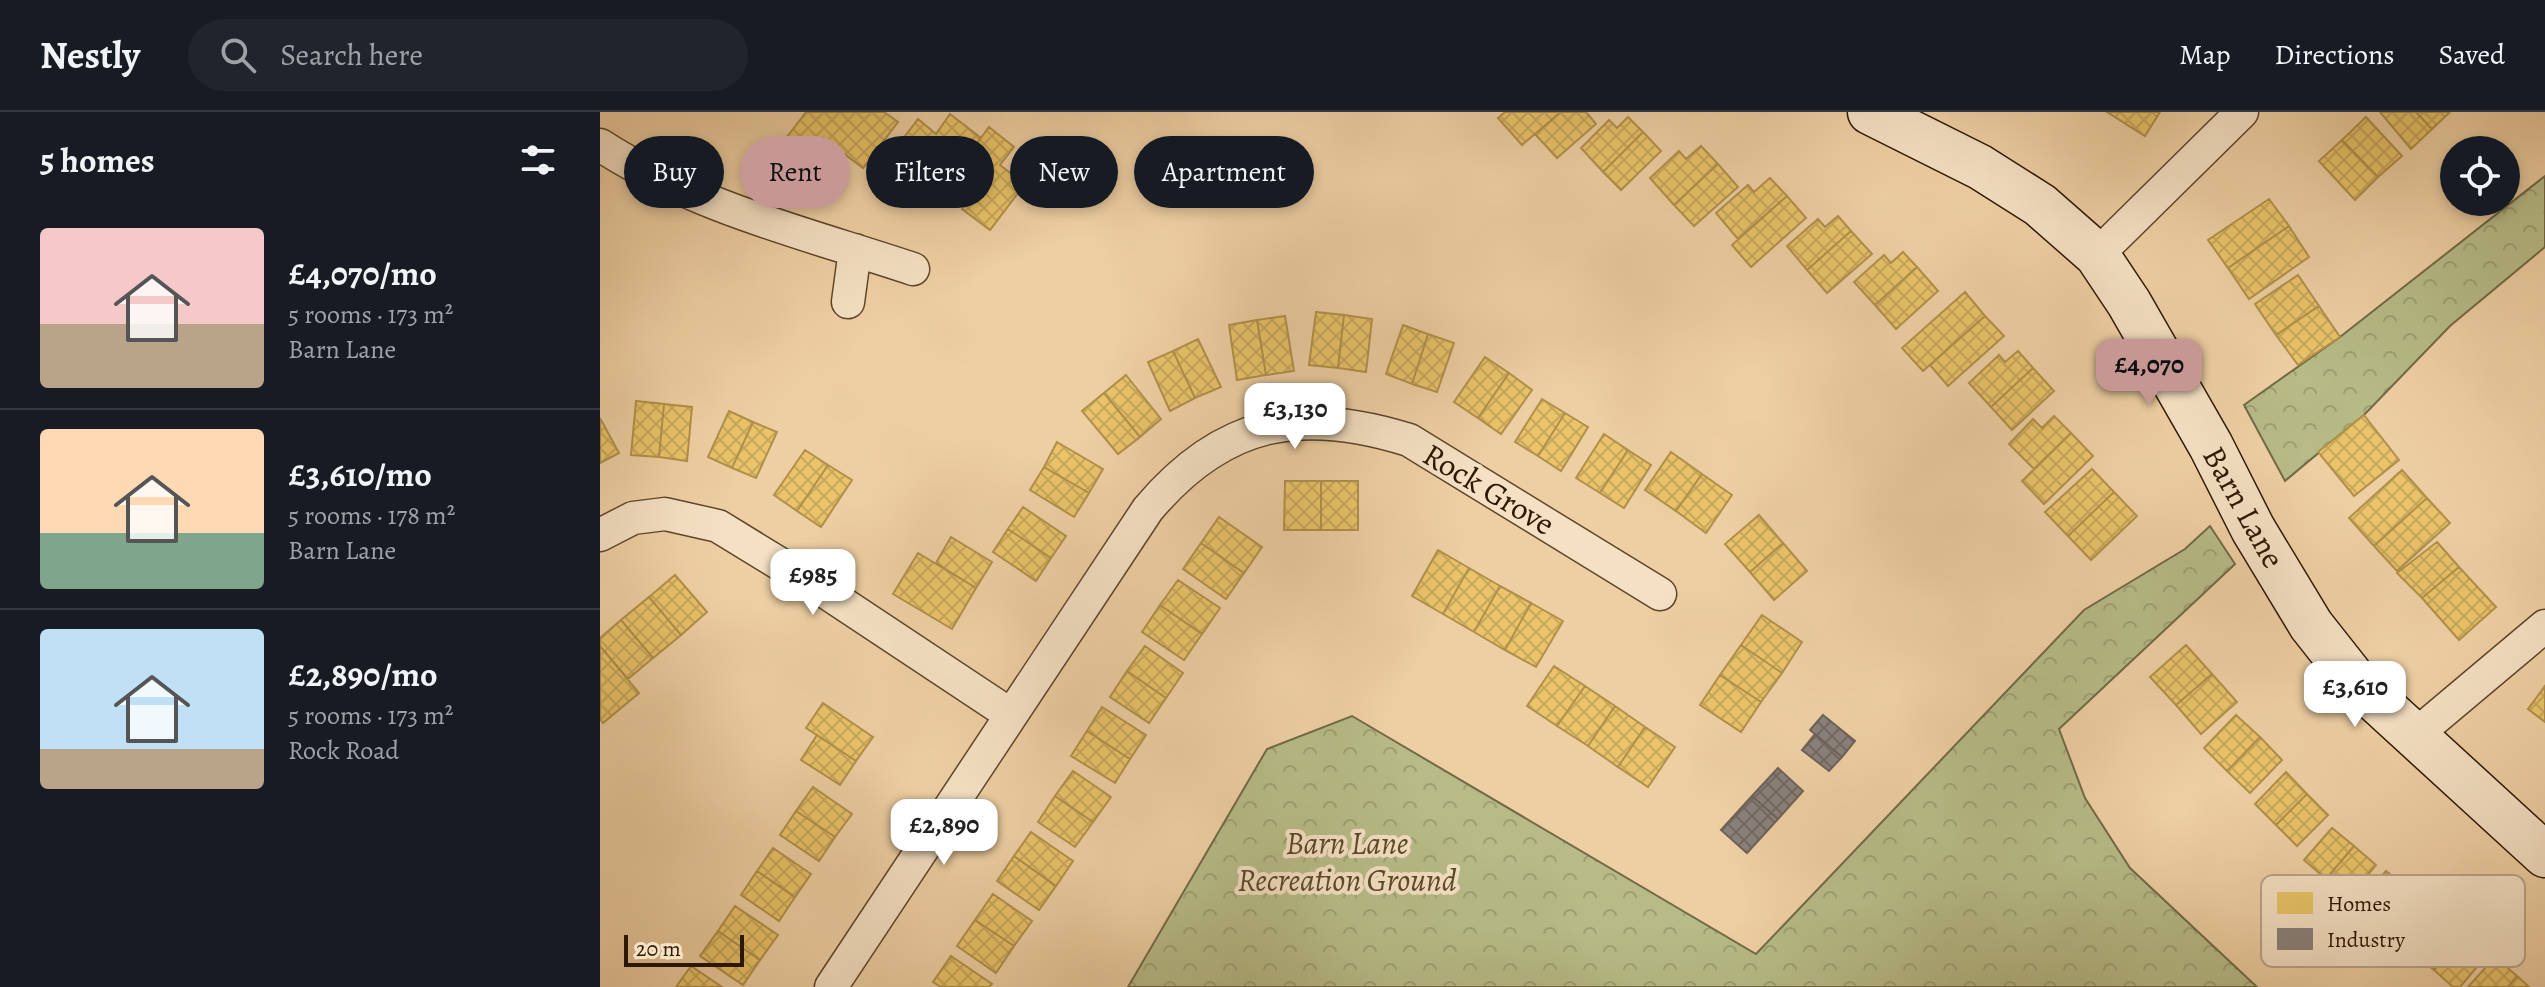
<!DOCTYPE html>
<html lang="en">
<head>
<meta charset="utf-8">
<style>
	:root { --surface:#171b24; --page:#20242c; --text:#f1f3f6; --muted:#9ea1a6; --line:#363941; --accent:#c59692 }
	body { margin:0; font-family:Alegreya,serif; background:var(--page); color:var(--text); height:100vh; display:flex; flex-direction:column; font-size:30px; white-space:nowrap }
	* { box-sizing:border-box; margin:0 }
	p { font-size:26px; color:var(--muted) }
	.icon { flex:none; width:44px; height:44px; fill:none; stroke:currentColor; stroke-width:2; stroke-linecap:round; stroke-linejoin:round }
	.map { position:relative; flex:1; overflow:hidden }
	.panel { display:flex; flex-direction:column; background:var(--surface); width:600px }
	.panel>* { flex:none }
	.banner { position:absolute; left:24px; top:24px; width:760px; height:72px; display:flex; gap:16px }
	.controls { position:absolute; left:1840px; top:24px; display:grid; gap:16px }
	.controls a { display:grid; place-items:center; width:80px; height:80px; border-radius:50%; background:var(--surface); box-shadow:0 4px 12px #0003; font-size:40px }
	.scale { position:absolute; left:24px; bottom:20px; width:120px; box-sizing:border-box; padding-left:8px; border:4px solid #2e1804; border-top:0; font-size:22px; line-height:28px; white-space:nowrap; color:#2e1804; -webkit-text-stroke:6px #f4e0c3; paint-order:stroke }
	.price { position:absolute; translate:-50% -68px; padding:0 18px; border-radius:16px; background:#fff; color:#222; font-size:26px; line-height:52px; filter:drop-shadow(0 2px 4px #0008) }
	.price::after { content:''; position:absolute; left:50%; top:48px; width:24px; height:18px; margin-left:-12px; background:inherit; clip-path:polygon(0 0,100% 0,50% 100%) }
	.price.active { background:var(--accent); color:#111 }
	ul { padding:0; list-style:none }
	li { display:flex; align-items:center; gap:24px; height:200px; padding:0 40px }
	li+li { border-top:2px solid var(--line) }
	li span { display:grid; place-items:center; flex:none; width:224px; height:160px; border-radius:8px; color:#555 }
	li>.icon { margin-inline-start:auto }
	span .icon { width:96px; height:96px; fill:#fffc; stroke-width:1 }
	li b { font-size:34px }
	h2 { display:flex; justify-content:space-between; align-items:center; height:96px; padding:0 40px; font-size:34px }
	.pill { padding:0 28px; border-radius:36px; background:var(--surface); box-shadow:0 4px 12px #0003; font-size:28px; line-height:72px }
	.pill.active { background:var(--accent); color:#111 }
	header { display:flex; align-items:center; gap:48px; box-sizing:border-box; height:112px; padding:0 40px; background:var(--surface); border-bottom:2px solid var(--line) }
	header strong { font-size:38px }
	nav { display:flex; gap:44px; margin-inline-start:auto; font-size:28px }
	.search { width:560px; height:72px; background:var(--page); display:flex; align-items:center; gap:20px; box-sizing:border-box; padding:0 28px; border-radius:44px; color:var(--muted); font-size:30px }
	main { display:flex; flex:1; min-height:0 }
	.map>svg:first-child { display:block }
	.park { fill:url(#park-crowns); stroke:#726a46; stroke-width:2 }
	.homes { fill:url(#homes-cross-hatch); stroke:#b1904b; stroke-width:2 }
	.industry { fill:url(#industry-cross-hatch); stroke:#6e6258; stroke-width:2 }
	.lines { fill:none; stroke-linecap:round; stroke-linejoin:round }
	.street-casing { stroke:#5e462c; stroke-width:35 }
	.secondary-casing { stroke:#2e1804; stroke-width:47 }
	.street { stroke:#f4e0c3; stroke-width:32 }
	.secondary { stroke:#f4e0c3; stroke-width:44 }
	.labels { text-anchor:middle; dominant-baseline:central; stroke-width:8; stroke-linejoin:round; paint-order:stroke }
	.street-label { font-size:32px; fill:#2e1804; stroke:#f4e0c3 }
	.park-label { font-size:32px; font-style:italic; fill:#57492b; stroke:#f4e0c3 }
	.key { fill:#f4e0c3; stroke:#b9a48a; stroke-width:2 }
	.key-label { font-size:22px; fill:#2e1804 }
</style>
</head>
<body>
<header>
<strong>Nestly</strong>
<div class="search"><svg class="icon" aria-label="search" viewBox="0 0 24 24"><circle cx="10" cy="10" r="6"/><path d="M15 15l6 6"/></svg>Search here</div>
<nav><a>Map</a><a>Directions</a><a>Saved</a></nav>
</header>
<main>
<section class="panel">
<h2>5 homes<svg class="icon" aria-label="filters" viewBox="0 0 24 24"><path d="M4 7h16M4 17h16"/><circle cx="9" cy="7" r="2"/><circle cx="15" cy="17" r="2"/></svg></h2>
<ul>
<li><span style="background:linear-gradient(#f6c9c9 60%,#b9a48a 0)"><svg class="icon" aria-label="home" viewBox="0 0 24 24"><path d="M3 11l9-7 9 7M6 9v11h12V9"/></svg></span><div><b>£4,070/mo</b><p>5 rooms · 173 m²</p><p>Barn Lane</p></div></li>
<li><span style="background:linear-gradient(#ffd9b3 65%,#7fa58c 0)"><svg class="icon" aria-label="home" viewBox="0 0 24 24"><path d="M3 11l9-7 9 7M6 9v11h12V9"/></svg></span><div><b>£3,610/mo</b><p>5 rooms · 178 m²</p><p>Barn Lane</p></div></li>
<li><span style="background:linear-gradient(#bfe0f5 75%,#b9a48a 0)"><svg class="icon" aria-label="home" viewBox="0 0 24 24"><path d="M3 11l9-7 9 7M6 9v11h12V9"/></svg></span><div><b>£2,890/mo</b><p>5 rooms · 173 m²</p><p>Rock Road</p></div></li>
</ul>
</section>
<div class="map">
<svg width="1945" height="875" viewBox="0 0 1945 875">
	<defs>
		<pattern id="park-crowns" width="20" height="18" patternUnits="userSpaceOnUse" patternTransform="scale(2)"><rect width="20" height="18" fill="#b6bb87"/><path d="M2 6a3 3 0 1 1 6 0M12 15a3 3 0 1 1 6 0" fill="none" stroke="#9da073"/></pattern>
		<pattern id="homes-cross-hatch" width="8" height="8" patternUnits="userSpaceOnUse" patternTransform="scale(2)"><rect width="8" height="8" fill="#e9c46a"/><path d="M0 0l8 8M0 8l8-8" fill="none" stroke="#c8a85a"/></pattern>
		<pattern id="industry-cross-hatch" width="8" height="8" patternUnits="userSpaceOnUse" patternTransform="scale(2)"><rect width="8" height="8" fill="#8a817c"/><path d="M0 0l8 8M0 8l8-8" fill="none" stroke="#716963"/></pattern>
	</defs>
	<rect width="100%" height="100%" fill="#eecfa3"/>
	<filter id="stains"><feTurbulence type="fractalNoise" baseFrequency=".0025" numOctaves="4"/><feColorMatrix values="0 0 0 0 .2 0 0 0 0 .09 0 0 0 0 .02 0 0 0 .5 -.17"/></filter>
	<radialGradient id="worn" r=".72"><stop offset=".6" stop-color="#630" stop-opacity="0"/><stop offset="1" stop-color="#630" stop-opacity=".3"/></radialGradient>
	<path class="park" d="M1945,64v71l-95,79 -86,89 -79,66 -41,-76 96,-68z
		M1610,414l25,38 -176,165 26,69 45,70 127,119h-1129l139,-238 85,-33 404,238 328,-344 101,-61z"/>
	<path class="homes" d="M206,0h78l14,10 -35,46 -40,-30 -12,18 -24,-19z
		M905,0h56l-39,33 -24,-27z
		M961,0h25l10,12 -39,34 -22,-24z
		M1507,0h53l-15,24z
		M1780,0h36l16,17 -21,20z
		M1816,0h34l-18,17z
		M350,2l31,24 -35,45 -25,-19 -16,22 -24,-18 37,-49 18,15z
		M1028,5l15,15 -40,40 -22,-24 28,-28 8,8z
		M1766,5l36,39 -24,21 -36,-37z
		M389,15l25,20 -14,18 25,19 -35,46 -28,-21 18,-24 -22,-16z
		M1043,20l18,19 -40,39 -18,-18z
		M1742,28l36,37 -23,23 -36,-39z
		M1101,34l17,18 -44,41 -24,-27 29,-27 7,8z
		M1118,52l20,23 -44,39 -20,-21z
		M1170,66l17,18 -49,43 -22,-26 32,-28 6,7z
		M1187,84l19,22 -55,49 -19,-22z
		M1669,87l20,27 -61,42 -20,-28z
		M1238,104l13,15 -44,39 -20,-24 31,-27 7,8z
		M1689,114l20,31 -60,42 -21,-31z
		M1251,119l21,23 -45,39 -20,-23z
		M1303,140l14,15 -42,38 -21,-23 30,-27 7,8z
		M1317,155l21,24 -42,38 -21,-24z
		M1698,163l21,31 -43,29 -21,-31z
		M1365,180l20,24 -62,55 -21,-23z
		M1719,194l21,31 -42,28 -22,-30z
		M716,200l28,3 -6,53 -29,-3z
		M744,203l28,4 -6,53 -28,-4z
		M685,204l9,55 -28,4 -9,-55z
		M1385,204l19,20 -56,50 -18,-21z
		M657,208l9,55 -29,5 -8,-55z
		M803,213l25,9 -16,50 -26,-10z
		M828,222l26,9 -17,49 -25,-8z
		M598,227l23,48 -26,11 -22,-47z
		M573,239l22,47 -25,13 -22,-49z
		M1418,239l15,17 -42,39 -22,-24 30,-28 6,7z
		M885,245l24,16 -31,45 -24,-16z
		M1433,256l21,23 -42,39 -21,-23z
		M909,261l23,17 -31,44 -23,-16z
		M526,263l35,44 -21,18 -36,-44z
		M504,281l36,44 -22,17 -36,-43z
		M942,287l23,14 -27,43 -23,-14z
		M36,289l28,3 -5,53 -28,-2z
		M64,292l28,3 -5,54 -28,-4z
		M129,299l24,11 -21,46 -24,-11z
		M965,301l23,14 -27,44 -23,-15z
		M1764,303l35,45 -45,36 -36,-44z
		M1454,304l17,17 -37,36 -25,-25 24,-25 9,9z
		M0,306l19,35 -19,10z
		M153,310l24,10 -21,46 -24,-10z
		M1471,321l22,23 -49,48 -22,-23z
		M1004,322l24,16 -28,43 -24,-15z
		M457,330l46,27 -14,24 -45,-26z
		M205,338l23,15 -31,46 -23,-16z
		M1028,338l23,15 -27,43 -24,-15z
		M1071,340l31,22 -26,37 -31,-21z
		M228,353l24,15 -31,47 -24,-16z
		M444,355l45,26 -15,24 -44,-27z
		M1492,357l22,23 -46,44 -23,-24z
		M1802,358l25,28 -53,48 -25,-28z
		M1102,362l30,21 -26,38 -30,-22z
		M685,369h36v49h-37z
		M721,369h37v49h-37z
		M1514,380l23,24 -46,44 -23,-24z
		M1827,386l23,25 -53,48 -23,-25z
		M423,395l43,29 -15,22 -43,-29z
		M1159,403l24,28 -33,29 -25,-28z
		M619,405l43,30 -18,26 -43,-30z
		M408,417l43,29 -15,23 -43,-29z
		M351,425l41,25 -16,26 -40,-25z
		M1837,430l22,25 -37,31 -25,-25z
		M601,431l43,30 -18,26 -43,-30z
		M1183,431l24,28 -33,29 -24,-28z
		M838,438l31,18 -26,46 -31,-18z
		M318,441l58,35 -24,41 -59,-35z
		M1859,455l37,40 -37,33 -37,-42z
		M869,456l31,18 -26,46 -31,-18z
		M75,463l32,37 -26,23 -32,-38z
		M578,468l42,28 -18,26 -42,-29z
		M900,474l31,17 -26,47 -31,-18z
		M49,485l32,38 -28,23 -32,-38z
		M931,491l32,18 -27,46 -31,-17z
		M560,493l42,29 -18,26 -42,-28z
		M1162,503l40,27 -20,31 -41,-28z
		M21,508l32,38 -25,21 -28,-33v-8z
		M1141,533l41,28 -21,29 -41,-27z
		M1586,533l26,29 -36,31 -26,-28z
		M0,534l39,47 -36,30 -3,-4z
		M545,534l38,27 -17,25 -39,-27z
		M954,554l31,20 -28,40 -30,-20z
		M527,559l39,27 -17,25 -39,-26z
		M1612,562l25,28 -36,32 -25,-29z
		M1120,563l41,27 -20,30 -41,-27z
		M985,574l30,20 -27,40 -31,-20z
		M1945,574v36l-17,-13z
		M223,591l50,34 -17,24 -50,-33z
		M1015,594l30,21 -27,40 -30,-21z
		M502,595l44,28 -16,24 -43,-28z
		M1636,603l24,22 -33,34 -23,-23z
		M1045,615l30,20 -27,40 -30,-20z
		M487,619l43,28 -15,24 -44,-27z
		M217,623l39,26 -16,24 -39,-25z
		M1660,625l22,23 -32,33 -23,-22z
		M473,659l38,26 -18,25 -38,-26z
		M1686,660l21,22 -31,31 -21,-21z
		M213,675l39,27 -17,23 -39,-26z
		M1707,682l21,21 -31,31 -21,-21z
		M455,684l38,26 -18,25 -37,-25z
		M196,699l39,26 -16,24 -39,-26z
		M1732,716l22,18 -28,33 -22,-19z
		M431,720l42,29 -17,25 -42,-30z
		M1754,734l22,19 -28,33 -22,-19z
		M173,736l38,26 -16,23 -38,-26z
		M414,744l42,30 -17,24 -42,-29z
		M157,759l38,26 -16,24 -38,-26z
		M1786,759l25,20 -28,33 -25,-20z
		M393,782l39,27 -18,25 -39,-26z
		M135,794l43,29 -18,25 -42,-29z
		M1841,803l24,20 -31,35 -23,-19z
		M375,808l39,26 -18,27 -39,-27z
		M118,819l42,29 -17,25 -43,-29z
		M1865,823l23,19 -28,33h-7l-19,-17z
		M351,844l41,28 -3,3h-48l-8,-5z
		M1895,845l22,19 -9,11h-40z
		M91,854l31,21h-46z
		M1917,864l12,11h-21z"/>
	<path class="industry" d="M1223,603l32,26 -13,16 -32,-27z
		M1215,622l27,23 -13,14 -27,-21z
		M1178,656l25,23 -25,28 -26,-23z
		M1152,684l26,23 -31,34 -26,-23z"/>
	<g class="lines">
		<defs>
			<path id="street" d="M0,33c97,63 205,88 313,124
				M1497,143l145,-143
				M248,190l7,-52
				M0,423l33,-17 32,-4 53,12 103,63 190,126
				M1813,625l132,-111
				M231,875l317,-478c75,-89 153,-103 261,-69l251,154"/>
			<path id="secondary" d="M1270,0l110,55 60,38 57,50 32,48 82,143 42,83 58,96 45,57 189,173"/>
		</defs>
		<use href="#street" class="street-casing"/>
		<use href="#secondary" class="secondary-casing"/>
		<use href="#street" class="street"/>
		<use href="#secondary" class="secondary"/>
	</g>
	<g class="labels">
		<g class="street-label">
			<text transform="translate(889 377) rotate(31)">Rock Grove</text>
			<text transform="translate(1644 395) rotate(61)">Barn Lane</text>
		</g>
		<g class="park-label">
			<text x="747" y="731">Barn Lane<tspan x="747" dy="37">Recreation Ground</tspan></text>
		</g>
	</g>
	<rect x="1661" y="763" width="264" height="92" rx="12" class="key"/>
	<rect x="1677" y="780" width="36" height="22" fill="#e9c46a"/>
	<rect x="1677" y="816" width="36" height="22" fill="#8a817c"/>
	<g class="key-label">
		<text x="1727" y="799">Homes</text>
		<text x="1727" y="835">Industry</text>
	</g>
	<rect width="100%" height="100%" filter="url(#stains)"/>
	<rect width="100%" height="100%" fill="url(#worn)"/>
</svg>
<div class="controls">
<a><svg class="icon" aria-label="locate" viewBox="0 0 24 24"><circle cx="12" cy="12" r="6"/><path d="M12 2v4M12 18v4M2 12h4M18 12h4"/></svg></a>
</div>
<div class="scale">20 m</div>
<b class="price active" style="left:1549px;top:295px">£4,070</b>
<b class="price" style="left:695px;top:339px">£3,130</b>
<b class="price" style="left:213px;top:505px">£985</b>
<b class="price" style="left:1755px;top:617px">£3,610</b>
<b class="price" style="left:344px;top:755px">£2,890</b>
<div class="banner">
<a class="pill">Buy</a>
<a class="pill active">Rent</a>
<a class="pill">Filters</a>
<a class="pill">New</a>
<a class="pill">Apartment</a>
</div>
</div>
</main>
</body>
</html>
